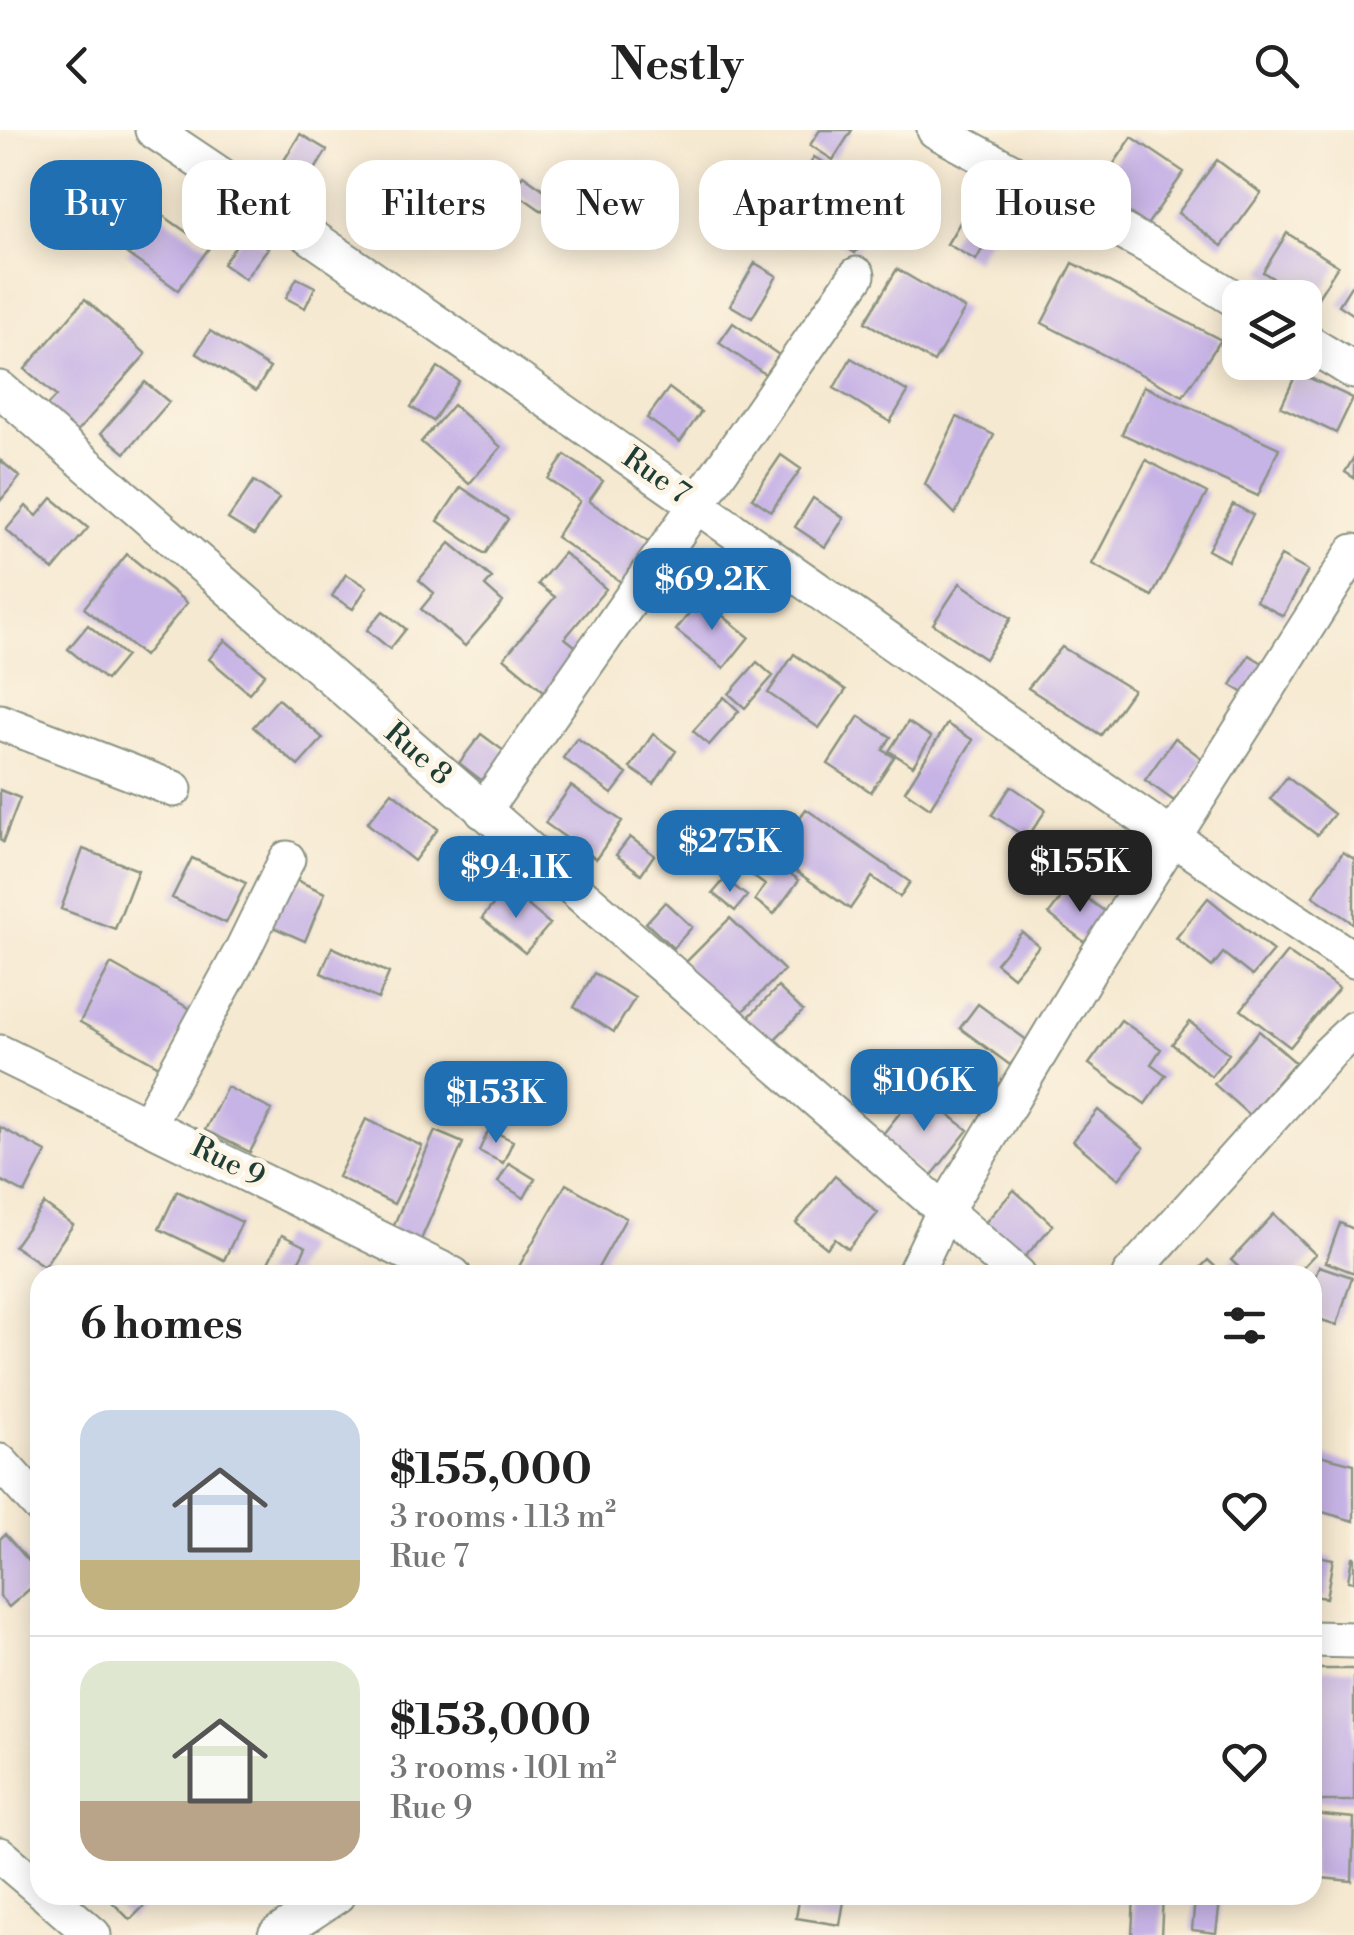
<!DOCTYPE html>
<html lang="en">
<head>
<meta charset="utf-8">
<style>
	:root { --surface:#fff; --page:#f2f2f2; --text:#222; --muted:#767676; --line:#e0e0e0; --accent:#1f6fb2 }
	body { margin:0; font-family:"Libre Bodoni",serif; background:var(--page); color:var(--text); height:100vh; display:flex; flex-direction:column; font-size:38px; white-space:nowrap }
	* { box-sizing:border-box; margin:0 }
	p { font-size:32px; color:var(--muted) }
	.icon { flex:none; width:55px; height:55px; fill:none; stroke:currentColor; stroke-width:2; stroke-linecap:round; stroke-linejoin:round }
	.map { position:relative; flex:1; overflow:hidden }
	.side { position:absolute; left:30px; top:1135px; width:1292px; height:640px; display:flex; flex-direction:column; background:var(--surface); border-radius:30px; box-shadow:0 5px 25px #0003 }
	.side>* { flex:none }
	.banner { position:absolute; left:30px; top:30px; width:1295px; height:90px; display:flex; gap:20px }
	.buttons { position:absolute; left:1222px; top:150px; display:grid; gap:20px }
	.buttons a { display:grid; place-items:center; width:100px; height:100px; border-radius:20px; background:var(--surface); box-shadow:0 5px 25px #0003; font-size:50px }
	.price { position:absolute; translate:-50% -85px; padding:0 22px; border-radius:20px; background:var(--accent); color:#fff; font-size:32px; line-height:65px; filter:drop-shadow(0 2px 5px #0008) }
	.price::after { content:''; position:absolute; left:50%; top:60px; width:30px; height:22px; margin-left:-15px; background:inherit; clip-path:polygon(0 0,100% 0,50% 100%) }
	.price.selected { background:#222; color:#fff }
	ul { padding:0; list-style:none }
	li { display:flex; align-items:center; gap:30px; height:250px; padding:0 50px }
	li+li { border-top:2px solid var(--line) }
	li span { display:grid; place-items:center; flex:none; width:280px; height:200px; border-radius:30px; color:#555 }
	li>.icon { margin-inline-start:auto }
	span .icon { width:120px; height:120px; fill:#fffc; stroke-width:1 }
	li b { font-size:42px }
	h2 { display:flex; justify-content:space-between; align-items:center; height:120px; padding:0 50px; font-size:42px }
	.pill { padding:0 35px; border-radius:30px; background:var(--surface); box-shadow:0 5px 25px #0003; font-size:35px; line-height:90px }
	.pill.selected { background:var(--accent); color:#fff }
	header { display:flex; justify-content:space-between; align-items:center; height:130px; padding:0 50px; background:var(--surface); font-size:45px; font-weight:800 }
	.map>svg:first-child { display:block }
	.building { fill:#c7b4e6 }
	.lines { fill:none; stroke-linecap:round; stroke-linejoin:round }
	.street-casing { stroke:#8a9382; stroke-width:39 }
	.street { stroke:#fff; stroke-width:35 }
	.labels { text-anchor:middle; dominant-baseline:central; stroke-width:10; stroke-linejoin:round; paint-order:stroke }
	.street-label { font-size:30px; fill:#1f3d34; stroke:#fcf5e5 }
</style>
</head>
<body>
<header><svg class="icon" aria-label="back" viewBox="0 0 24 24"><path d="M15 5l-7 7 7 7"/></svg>Nestly<svg class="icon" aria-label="search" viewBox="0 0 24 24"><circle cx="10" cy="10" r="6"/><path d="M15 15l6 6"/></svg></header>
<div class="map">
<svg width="1354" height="1805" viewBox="0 0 1354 1805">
	<rect width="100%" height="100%" fill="#fcf5e5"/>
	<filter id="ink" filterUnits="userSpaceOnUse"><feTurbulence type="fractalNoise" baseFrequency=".01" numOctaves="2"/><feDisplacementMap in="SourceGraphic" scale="20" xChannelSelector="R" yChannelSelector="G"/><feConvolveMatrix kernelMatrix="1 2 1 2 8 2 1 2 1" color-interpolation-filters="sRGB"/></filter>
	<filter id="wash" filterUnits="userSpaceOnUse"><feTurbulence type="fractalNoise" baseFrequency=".0048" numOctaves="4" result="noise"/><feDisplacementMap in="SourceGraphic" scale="40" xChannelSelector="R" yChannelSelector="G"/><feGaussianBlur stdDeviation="2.25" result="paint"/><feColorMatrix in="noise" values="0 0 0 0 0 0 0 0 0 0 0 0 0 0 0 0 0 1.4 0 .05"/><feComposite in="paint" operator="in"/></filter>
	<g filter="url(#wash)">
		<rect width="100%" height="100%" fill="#f6e9d1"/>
		<g id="blocks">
			<path class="building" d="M820,0h32l-19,30 -23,-15z
				M300,4l27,16 -20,33 -27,-16z
				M1132,7l52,35 -37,53 -51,-35z
				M814,27l22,12 -25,41 -21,-12z
				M1217,30l44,33 -39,53 -44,-33z
				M78,42l43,33 -15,19 -43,-32z
				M523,45l30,21 -11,15 -30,-21z
				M830,76l39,26 -14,21 -39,-25z
				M158,82l51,36 -31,42 -51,-36z
				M965,84l28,16 -17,30 -29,-16z
				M245,102l23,16 -23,31 -22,-15z
				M1287,103l51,33 -24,38 -51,-32z
				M755,133l22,13 -25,42 -22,-13z
				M1073,133l148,77 -38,56 -141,-73z
				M897,139l68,40 -31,53 -69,-40z
				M297,148l18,9 -10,21 -19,-10z
				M1354,151v34l-15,-10z
				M85,169l61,55 -72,81 -30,-26 12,-13 -31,-27z
				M733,193l46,32 -14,19 -46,-31z
				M210,201l60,37 -14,23 -60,-38z
				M851,228l57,34 -18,30 -56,-34z
				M438,237l21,14 -26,40 -22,-14z
				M1297,242l56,26 -17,35 -55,-26z
				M145,252l24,20 -44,51 -24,-20z
				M1144,256l135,62 -21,48 -136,-62z
				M669,258l32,24 -21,30 -33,-24z
				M453,275l48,42 -32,37 -48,-42z
				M957,287l37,18 -39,79 -30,-30z
				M565,325l38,26 -14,20 62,43 -27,40 -68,-47 24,-36 -32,-22z
				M781,325l20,14 -30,42 -19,-13z
				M1354,327v21l-9,-6z
				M0,330l20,17 -20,24z
				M1146,330l61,33 -55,103 -60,-32z
				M254,351l25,17 -25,37 -26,-16z
				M461,357l47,32 -23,35 -47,-33z
				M52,368l36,30 -35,42 -47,-40 20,-24 11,10z
				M813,368l31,20 -19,29 -30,-20z
				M1233,374l20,11 -25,46 -20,-11z
				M450,413l42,35 -7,8 18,16 -38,44 -44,-37 13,-16 -15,-13z
				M564,423l42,36 -41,49 16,13 -36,41 -41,-34 51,-61 -17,-13z
				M127,424l60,49 -43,53 -60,-48z
				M1281,426l27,15 -25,45 -27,-15z
				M346,444l21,13 -14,22 -21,-13z
				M960,453l51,35 -26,41 -52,-35z
				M701,468l48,39 -25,31 -48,-38z
				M383,481l23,18 -16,20 -23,-19z
				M88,495l38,31 -20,24 -38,-31z
				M225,510l40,34 -16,19 -40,-34z
				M1062,517l71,43 -32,45 -73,-47z
				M794,524l52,36 -27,38 -51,-35z
				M1249,525l22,13 -19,30 -21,-13z
				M757,532l16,14 -28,32 -16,-14z
				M724,567l15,14 -30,34 -16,-14z
				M278,569l45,39 -25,28 -45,-39z
				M859,586l32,21 -8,13 11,7 -23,35 -43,-28z
				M908,592l23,15 -18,29 -24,-15z
				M947,594l26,16 -43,68 -25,-17z
				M481,604l31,23 -22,30 -31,-24z
				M653,604l23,17 -22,33 -24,-16z
				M577,608l50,36 -15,20 -49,-36z
				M1175,608l29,22 -30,41 -29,-21z
				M1287,647l47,37 -17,21 -47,-36z
				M571,656l51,35 -26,38 -51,-36z
				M1011,656l35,24 -19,28 -35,-23z
				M0,660l20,8 -17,44 -3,-2z
				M392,662l46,37 -24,32 -47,-38z
				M806,679l104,73 -10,15 -28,-20 -22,32 -77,-54z
				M630,707l24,18 -13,19 -25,-19z
				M749,714l50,36 -25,34 -19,-14 10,-15 -30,-22z
				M83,719l55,21 -23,59 -54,-20z
				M1343,722l11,7v65l-41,-28z
				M192,728l54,25 -20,40 -54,-25z
				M287,746l38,17 -20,48 -39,-17z
				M725,749l22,17 -12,15 -22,-18z
				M1070,756l41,30 -23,29 -39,-31z
				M507,758l43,36 -25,29 -43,-35z
				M1208,768l65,53 -21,25 -29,-23 -11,14 -36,-29z
				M665,772l27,25 -19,21 -27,-25z
				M730,788l54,52 -51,51 -54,-52z
				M1022,802l17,14 -26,31 -17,-14z
				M332,817l57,26 -11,26 -57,-26z
				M1287,822l52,36 -49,59 -49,-37z
				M111,834l81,46 -31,57 -81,-45z
				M594,843l41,25 -21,34 -40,-25z
				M778,857l25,24 -41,41 -24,-24z
				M978,874l50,37 -18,24 -50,-37z
				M1121,890l40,29 -10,15 15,11 -21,29 -56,-40z
				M1190,892l39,32 -18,22 -39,-32z
				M1259,901l36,31 -46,53 -35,-31z
				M227,957l45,23 -22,42 -45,-22z
				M918,960l50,40 -39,49 -50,-40z
				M1098,980l46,38 -25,31 -46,-38z
				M366,989l56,27 -28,58 -56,-27z
				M0,997l46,25 -21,41 -25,-13z
				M489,999l24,12 -10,22 -24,-12z
				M435,1001l28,12 -46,106 -28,-13z
				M509,1033l26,16 -11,19 -26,-16z
				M835,1046l43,37 -30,36 -13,-10 -8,9 -31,-25z
				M566,1054l60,34 -32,57h-69l-8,-5z
				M1014,1060l39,35 -30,34 -39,-35z
				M177,1061l65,31 -18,38 -65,-31z
				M44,1074l29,21 -29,41 -30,-20z
				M1274,1084l41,40 -20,21h-48l-16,-15z
				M1340,1093l14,6v44l-28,-11z
				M282,1105l24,12 -14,28h-30z
				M1208,1130l16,15h-31z
				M1319,1136l33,11 -15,48 -25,-8v-32z
				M1312,1323l42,11v57l-42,-12z
				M5,1404l35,40v6l-31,27 -9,-10v-58z
				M1312,1425l21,4 -7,39 -14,-2z
				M1352,1427h2v25l-6,-1z
				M1312,1539h42v132h-42z
				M1312,1684l42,4 -2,63 -40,-4z
				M105,1765h50l-25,25z
				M800,1765h45l-5,30 -44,-7z
				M1134,1765h29l-2,40h-29z
				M1195,1769l25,2 -4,32 -24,-3z"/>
		</g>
	</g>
	<g filter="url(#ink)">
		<use href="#blocks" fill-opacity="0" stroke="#8a9382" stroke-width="2.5"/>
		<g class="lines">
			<defs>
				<path id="street" d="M153,0c405,270 796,560 1201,830
					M935,0l214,116 91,56
					M1305,211l49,30
					M0,259l1018,886
					M0,592l174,67
					M483,681l374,-536
					M0,923l453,222
					M148,993l94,-172 45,-92
					M914,1145l30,-63 151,-252 259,-408
					M1130,1145l199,-222 25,-24
					M0,1332l40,44
					M1312,1509l42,1
					M0,1725l40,34
					M47,1765l46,40
					M276,1805l61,-40"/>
			</defs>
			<use href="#street" class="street-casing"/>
			<use href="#street" class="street"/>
		</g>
	</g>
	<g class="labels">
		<g class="street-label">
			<text transform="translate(656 346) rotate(35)">Rue 7</text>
			<text transform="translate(418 624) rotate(41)">Rue 8</text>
			<text transform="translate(228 1032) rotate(26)">Rue 9</text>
		</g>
	</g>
</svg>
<div class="buttons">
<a><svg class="icon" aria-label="layers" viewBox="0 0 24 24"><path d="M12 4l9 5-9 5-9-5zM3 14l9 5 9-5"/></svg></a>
</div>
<b class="price" style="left:712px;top:503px">$69.2K</b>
<b class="price" style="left:730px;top:765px">$275K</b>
<b class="price selected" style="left:1080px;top:785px">$155K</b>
<b class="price" style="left:516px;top:791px">$94.1K</b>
<b class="price" style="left:924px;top:1004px">$106K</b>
<b class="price" style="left:496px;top:1016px">$153K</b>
<div class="banner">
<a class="pill selected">Buy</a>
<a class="pill">Rent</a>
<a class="pill">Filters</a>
<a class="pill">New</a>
<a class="pill">Apartment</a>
<a class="pill">House</a>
</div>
<section class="side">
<h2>6 homes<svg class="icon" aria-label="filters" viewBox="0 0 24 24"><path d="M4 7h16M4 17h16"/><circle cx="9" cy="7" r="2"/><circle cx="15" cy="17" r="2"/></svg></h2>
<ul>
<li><span style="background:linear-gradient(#c9d6e8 75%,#c2b280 0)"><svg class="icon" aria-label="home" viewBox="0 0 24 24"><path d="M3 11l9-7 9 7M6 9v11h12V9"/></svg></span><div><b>$155,000</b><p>3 rooms · 113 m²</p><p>Rue 7</p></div><svg class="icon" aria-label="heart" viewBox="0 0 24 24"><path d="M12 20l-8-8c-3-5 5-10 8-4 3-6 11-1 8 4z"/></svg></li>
<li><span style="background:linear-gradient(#dfe7d0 70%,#b9a48a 0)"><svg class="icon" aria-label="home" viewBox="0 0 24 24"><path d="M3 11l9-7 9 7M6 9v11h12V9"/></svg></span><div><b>$153,000</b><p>3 rooms · 101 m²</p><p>Rue 9</p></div><svg class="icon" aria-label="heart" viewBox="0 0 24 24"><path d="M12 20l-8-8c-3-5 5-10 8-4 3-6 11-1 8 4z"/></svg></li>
</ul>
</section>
</div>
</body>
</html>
